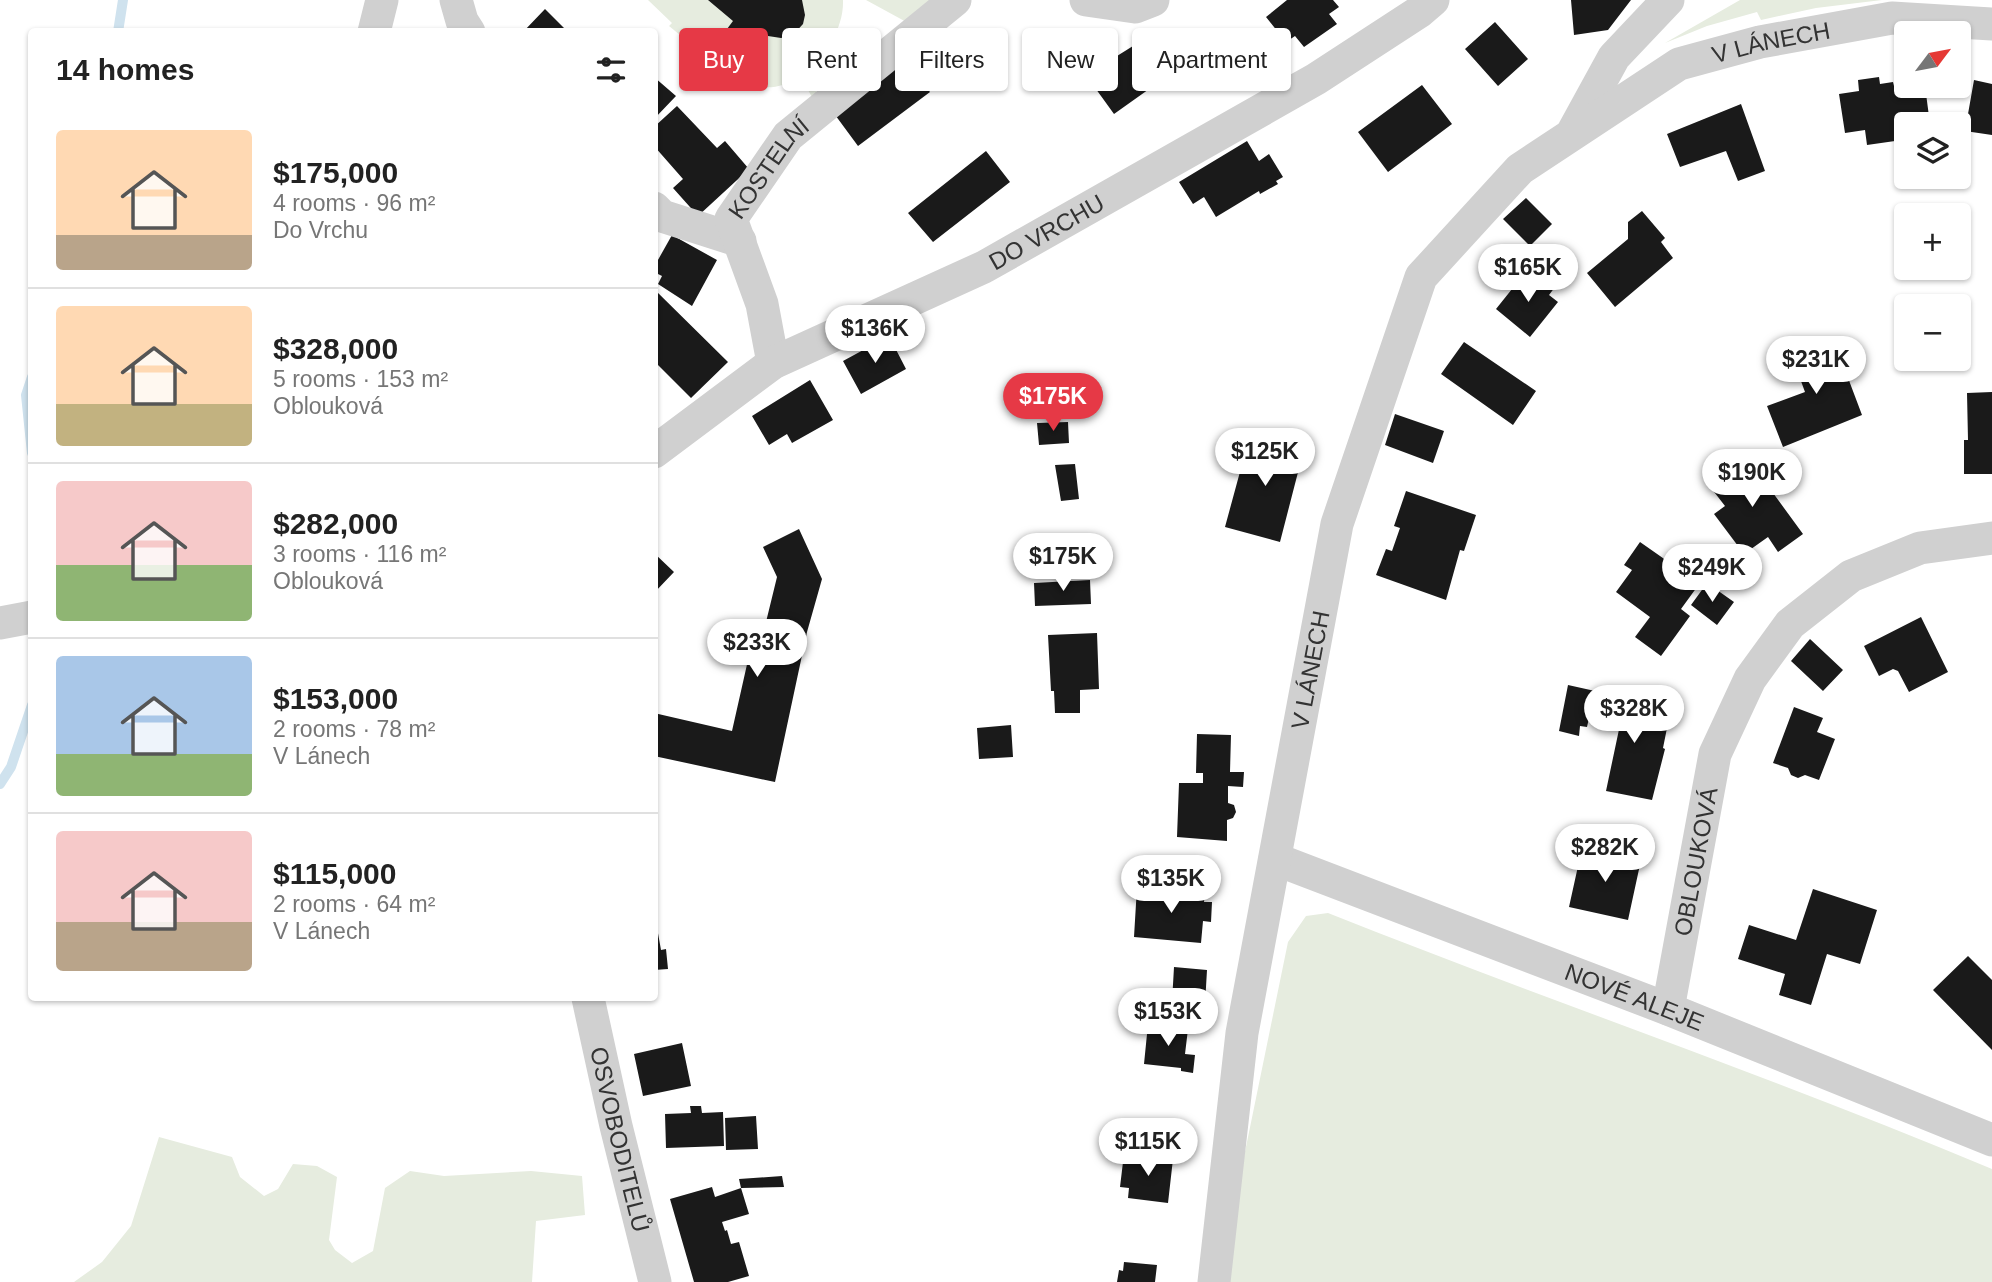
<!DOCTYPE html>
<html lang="en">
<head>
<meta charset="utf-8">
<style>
	:root { --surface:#fff; --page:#f2f2f2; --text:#222; --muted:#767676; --line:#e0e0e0; --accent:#e63946 }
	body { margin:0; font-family:Arial,sans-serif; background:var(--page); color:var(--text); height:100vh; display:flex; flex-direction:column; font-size:26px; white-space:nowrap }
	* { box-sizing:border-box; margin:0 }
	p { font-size:23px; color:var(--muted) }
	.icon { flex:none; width:38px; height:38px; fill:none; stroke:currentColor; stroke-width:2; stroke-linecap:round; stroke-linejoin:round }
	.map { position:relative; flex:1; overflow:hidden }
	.drawer { position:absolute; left:28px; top:28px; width:630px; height:973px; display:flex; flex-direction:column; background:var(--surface); border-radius:7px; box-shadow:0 2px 5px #0004 }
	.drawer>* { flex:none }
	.hud { position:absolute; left:679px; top:28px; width:665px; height:63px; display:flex; gap:14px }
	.needle { width:46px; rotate:58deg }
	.controls { position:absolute; left:1894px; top:21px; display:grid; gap:14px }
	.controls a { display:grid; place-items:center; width:77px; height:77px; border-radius:7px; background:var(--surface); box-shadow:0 2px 5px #0004; font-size:35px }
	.price { position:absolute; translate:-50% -60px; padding:0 16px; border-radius:24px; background:#fff; color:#222; font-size:23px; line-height:46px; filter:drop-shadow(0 2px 4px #0008) }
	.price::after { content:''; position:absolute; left:50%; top:42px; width:21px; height:16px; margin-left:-10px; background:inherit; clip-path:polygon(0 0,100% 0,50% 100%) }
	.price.on { background:var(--accent); color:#fff }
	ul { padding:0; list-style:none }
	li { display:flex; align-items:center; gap:21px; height:175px; padding:0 28px }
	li+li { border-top:2px solid var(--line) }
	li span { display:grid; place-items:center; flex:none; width:196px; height:140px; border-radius:7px; color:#555 }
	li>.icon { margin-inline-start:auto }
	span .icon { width:84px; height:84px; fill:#fffc; stroke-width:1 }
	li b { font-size:30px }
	h2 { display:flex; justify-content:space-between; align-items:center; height:84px; padding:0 28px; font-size:30px }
	.tag { padding:0 24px; border-radius:7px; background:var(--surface); box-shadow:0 2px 5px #0004; font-size:24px; line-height:63px }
	.tag.on { background:var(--accent); color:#fff }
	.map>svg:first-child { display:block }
	.green { fill:#e6ecdf }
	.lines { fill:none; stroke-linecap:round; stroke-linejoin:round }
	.stream { stroke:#cfe2ee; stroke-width:10 }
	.building { fill:#1a1a1a }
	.minor { stroke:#d0d0d0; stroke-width:33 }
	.labels { text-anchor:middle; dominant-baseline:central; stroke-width:7; stroke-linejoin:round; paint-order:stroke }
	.street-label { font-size:24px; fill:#333; stroke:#fff }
</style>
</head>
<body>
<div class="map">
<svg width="1992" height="1282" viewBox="0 0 1992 1282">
	<rect width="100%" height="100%" fill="#fff"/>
	<path class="green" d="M648,0h195c1,28 -17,54 -38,71l15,27 -4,6 -16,-28c-46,33 -87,-14 -117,-43l-3,2 -11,-9 3,-3z
		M866,0h75l-31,24z
		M1740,0h142l-66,8 -55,12 -4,-8 -50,14 -42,17z
		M1328,913c221,88 445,164 664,256v113h-763l10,-101 49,-239 18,-26z
		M159,1137l73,20 8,20 24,19 14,-7 15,-25 24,2 20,11 -8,63 6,10 17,13 21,-12 12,-63 25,-17 34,5 87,-5 51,5 3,39 -49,6 -4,61h-458l28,-20 29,-36z"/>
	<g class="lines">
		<path class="stream" d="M118,32l5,-32
			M32,377l-6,18 6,58
			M0,784l11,-17 21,-62"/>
	</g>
	<path class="building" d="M708,0h94l3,15 -2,9 -10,11 -12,3 -13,-2 -13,16h-6l-22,-17v-6l6,-8z
		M1287,0h46l6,7 -10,7 8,10 -33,23 -9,-11 -9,6 -20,-25z
		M1571,0h60l-23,30 -34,5z
		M545,9l23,23h-45z
		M1495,22l33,37 -30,27 -33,-37z
		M1133,46l26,36 -45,32 -26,-36 7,-5 -2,-2z
		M900,53l30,39 -72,54 -28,-38z
		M654,77l22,19 -22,23z
		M1879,77l1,7 13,-2 1,4 12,-2v2h19l5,38h-24v10l-5,1 1,5 -35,5 -2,-15 -20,3 -6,-39 20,-3 -1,-11z
		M1974,80l18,4v51l-27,-4z
		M1422,85l30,39 -64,48 -30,-40z
		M1741,104l24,67 -27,10 -12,-30 -46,16 -13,-33z
		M677,106l40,42 8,-7 24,28 -51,47 -25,-28 10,-9 -29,-33v-19z
		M1247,141l12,20 10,-7 14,23 -7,4 2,3 -18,10 -1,-3 -43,26 -12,-20 -11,7 -14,-22z
		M986,151l24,31 -77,60 -25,-29z
		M1526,198l26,26 -22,22 -27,-27z
		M1642,211l23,27 -4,4 12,16 -58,49 -28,-34 41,-34v-17z
		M672,235l45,25 -25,46 -34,-22 4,-8 -8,-4v-5z
		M1524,274l11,9 6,-7 14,11 -6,8 9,7 -28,35 -34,-28z
		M654,289l74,73 -37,36 -37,-37z
		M889,336l17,33 -45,25 -18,-33z
		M1833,338l29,77 -79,32 -16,-41 38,-14 -14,-38z
		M1464,342l72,49 -23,34 -72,-51z
		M810,380l23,40 -41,23 -5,-9 -18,11 -17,-29z
		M1992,392v82h-28v-34h4l-1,-47z
		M1395,414l49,17 -11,32 -48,-18z
		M1068,422l1,21 -30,2 -2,-22z
		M1250,435l54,14 -24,93 -55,-15z
		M1746,456l57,78 -25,18 -10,-15 -24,17 -30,-40 11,-8 -17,-22z
		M1075,464l4,35 -18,2 -6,-36z
		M1406,491l70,24 -12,36 -4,-1 -14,50 -70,-25 10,-26 6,2 8,-23 -6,-2z
		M799,529l23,50 -15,53 -32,150 -121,-26v-43l78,18 25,-111 9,2 11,-45 -14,-30z
		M1640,542l40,28 -2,3 19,14 -16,22 9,7 -29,40 -26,-19 15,-20 -34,-25 16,-22 -8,-5z
		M654,553l20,19 -20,21z
		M1090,580l1,24 -56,2 -1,-23z
		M1707,583l27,19 -17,23 -26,-20z
		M1921,617l27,55 -39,20 -11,-21 -5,-2 -14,7 -15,-30z
		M1097,633l2,56 -19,1v23h-25l-1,-22h-3l-3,-56z
		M1810,639l33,31 -20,21 -32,-30z
		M1568,685l27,6 -8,36 -7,-1 -1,10 -20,-5z
		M1597,692l64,12 -4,22 10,2 -4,20 2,1 -13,51 -46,-9 15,-71 -28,-6z
		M1794,707l29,11 -6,14 18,7 -16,41 -14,-5 -7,3 -7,-3 -3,-7 -15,-5z
		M1011,725l2,32 -34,2 -2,-31z
		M1197,734l34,1 -1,37h14l-1,15 -15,-1v17l6,2 2,7 -3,6 -6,2v21l-50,-4 2,-54h24v-10h-7z
		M1582,848l59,12 -13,60 -59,-13z
		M1137,887l68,5 -1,10h8l-1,20 -8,-1 -2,22 -67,-6z
		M1813,889l64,21 -17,54 -33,-10 -16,51 -32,-10 6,-21 -47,-15 11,-34 47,15z
		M654,911l7,39 5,-1 2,20 -14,1z
		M1968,956l24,24v70l-59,-60z
		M1174,967l33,3 -2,34 -33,-2z
		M1148,1024l40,5 -3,25 10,1 -2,18 -12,-2v-3l-37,-4z
		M682,1043l9,43 -48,10 -9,-42z
		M690,1106h11l1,7 21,-1 1,34 -58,2 -1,-34 26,-1z
		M756,1116l2,33 -32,1 -1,-32z
		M1176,1120l-2,22 -44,2 -2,-22z
		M1134,1154l39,5 -5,44 -40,-5 1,-10 -9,-1 3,-25 10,1z
		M782,1176l2,11 -43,1 8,26 -27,8 3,9 2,-1 4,14 8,-2 10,34 -21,6h-34l-24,-83 42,-12 3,10 26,-9 -2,-9z
		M1124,1262l33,3 -2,17h-38l2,-12 4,1z"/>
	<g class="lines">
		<g class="minor">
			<path d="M456,0l6,21 7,11"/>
			<path d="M1086,0l49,7 18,-7"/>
			<path d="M374,32l8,-32"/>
			<path d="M1574,130l40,-73 54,-57"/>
			<path d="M654,208l8,8 78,25"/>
			<path id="s1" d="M773,363l-11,-59 -31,-85 57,-83 167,-136"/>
			<path id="s2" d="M654,452l119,-89 211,-96 332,-188 103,-67 14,-12"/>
			<path d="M0,623l32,-6"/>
			<path id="s3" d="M1275,859l393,150 324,131"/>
			<path id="s4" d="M588,998l28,128 39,156"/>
			<path id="s5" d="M1668,1009l47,-255 35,-75 40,-55 61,-48 69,-28 72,-10"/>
			<path id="s6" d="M1214,1282l28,-249 95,-509 84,-247 99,-108 159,-105 81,-22 132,-24 100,6"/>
		</g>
	</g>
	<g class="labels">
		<g class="street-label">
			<text stroke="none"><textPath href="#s6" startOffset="1461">V LÁNECH</textPath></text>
			<text stroke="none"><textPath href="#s1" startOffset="214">KOSTELNÍ</textPath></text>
			<text stroke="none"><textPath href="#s2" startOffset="452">DO VRCHU</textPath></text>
			<text stroke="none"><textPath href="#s6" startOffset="620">V LÁNECH</textPath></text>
			<text stroke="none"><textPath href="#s5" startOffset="150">OBLOUKOVÁ</textPath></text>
			<text stroke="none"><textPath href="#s3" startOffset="385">NOVÉ ALEJE</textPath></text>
			<text stroke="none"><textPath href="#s4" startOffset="145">OSVOBODITELŮ</textPath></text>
		</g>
	</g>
</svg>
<div class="controls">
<a><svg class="needle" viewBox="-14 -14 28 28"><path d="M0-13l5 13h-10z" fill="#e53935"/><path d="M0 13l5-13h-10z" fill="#767676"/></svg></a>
<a><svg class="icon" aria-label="layers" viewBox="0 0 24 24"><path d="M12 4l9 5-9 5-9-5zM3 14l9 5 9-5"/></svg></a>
<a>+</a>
<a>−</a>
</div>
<b class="price" style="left:1528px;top:304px">$165K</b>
<b class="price" style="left:875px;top:365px">$136K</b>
<b class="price" style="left:1816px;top:396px">$231K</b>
<b class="price on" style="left:1053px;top:433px">$175K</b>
<b class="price" style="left:1265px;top:488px">$125K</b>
<b class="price" style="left:1752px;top:509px">$190K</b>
<b class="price" style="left:1063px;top:593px">$175K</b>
<b class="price" style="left:1712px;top:604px">$249K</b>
<b class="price" style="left:757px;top:679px">$233K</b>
<b class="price" style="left:1634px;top:745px">$328K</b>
<b class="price" style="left:1605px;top:884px">$282K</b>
<b class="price" style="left:1171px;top:915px">$135K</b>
<b class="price" style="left:1168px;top:1048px">$153K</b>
<b class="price" style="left:1148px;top:1178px">$115K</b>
<div class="hud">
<a class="tag on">Buy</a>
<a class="tag">Rent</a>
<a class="tag">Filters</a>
<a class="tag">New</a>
<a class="tag">Apartment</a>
</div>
<section class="drawer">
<h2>14 homes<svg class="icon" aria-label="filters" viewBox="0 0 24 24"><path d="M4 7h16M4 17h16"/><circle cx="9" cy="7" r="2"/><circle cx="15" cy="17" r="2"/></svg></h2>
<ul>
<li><span style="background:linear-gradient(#ffd9b3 75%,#b9a48a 0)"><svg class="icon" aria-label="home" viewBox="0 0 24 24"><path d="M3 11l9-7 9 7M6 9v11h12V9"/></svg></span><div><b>$175,000</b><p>4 rooms · 96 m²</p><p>Do Vrchu</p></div></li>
<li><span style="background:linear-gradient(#ffd9b3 70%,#c2b280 0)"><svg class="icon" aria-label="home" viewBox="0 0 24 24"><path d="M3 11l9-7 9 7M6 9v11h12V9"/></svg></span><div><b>$328,000</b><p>5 rooms · 153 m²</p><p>Oblouková</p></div></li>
<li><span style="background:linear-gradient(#f6c9c9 60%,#8fb573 0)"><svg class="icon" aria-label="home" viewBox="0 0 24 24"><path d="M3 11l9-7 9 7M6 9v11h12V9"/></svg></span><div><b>$282,000</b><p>3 rooms · 116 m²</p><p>Oblouková</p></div></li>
<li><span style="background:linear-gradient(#a9c7e8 70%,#8fb573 0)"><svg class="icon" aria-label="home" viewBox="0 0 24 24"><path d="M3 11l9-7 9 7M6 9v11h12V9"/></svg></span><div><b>$153,000</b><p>2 rooms · 78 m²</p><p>V Lánech</p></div></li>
<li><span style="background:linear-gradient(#f6c9c9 65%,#b9a48a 0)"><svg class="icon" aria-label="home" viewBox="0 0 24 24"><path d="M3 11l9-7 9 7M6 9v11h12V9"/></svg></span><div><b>$115,000</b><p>2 rooms · 64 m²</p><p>V Lánech</p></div></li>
</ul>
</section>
</div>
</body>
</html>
